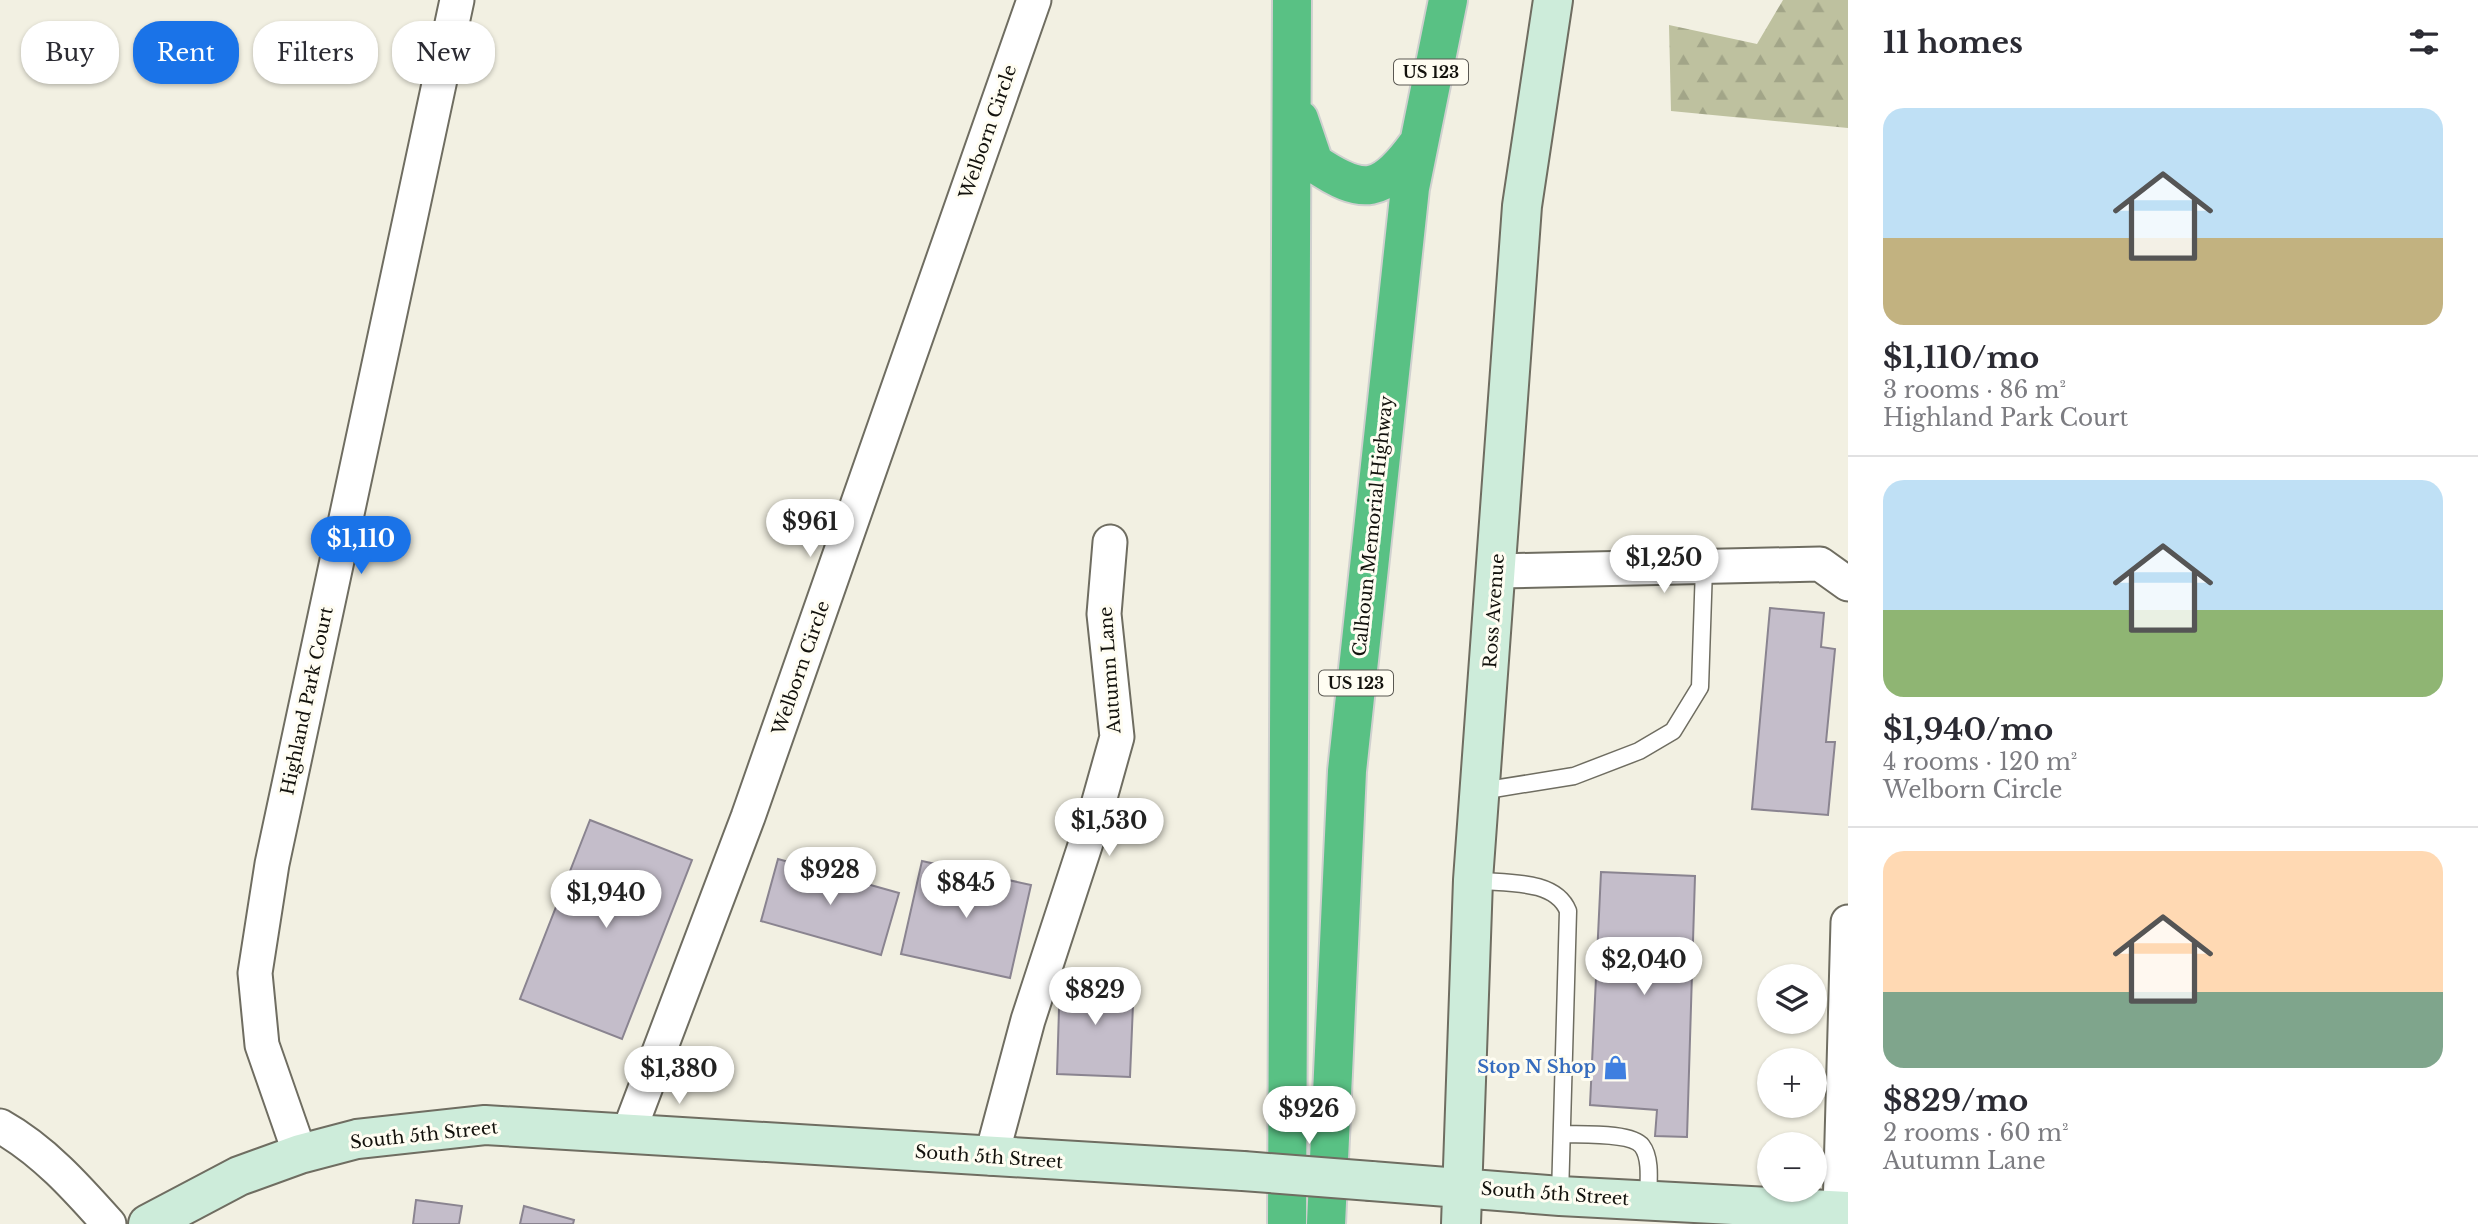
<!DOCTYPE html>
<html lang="en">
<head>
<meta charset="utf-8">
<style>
	:root { --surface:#fff; --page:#f7f7f7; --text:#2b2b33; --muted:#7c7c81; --line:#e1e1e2; --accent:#1a73e8 }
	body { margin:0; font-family:"Libre Baskerville",serif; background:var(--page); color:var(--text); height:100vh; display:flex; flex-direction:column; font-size:26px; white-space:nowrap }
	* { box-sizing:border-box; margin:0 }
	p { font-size:23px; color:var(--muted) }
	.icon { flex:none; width:38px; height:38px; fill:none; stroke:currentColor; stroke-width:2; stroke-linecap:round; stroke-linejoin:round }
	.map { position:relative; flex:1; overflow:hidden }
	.panel { display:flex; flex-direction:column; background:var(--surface); width:630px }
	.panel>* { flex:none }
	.top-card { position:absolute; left:21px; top:21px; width:665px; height:63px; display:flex; gap:14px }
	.buttons { position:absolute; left:1757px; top:964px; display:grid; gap:14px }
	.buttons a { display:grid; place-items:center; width:70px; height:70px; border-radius:50%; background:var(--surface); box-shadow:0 2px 5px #0004; font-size:35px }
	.price { position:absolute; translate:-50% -60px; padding:0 16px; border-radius:24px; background:#fff; color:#222; font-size:23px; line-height:46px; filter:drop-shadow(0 2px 4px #0008) }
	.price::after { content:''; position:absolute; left:50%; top:42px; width:21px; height:16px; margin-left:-10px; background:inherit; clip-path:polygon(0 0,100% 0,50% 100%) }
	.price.current { background:var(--accent); color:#fff }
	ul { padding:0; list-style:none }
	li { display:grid; align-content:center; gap:14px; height:371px; padding:0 35px }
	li+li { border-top:2px solid var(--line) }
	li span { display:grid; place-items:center; height:217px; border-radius:21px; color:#555 }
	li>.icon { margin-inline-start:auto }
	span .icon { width:126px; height:126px; fill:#fffc; stroke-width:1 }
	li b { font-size:30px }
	h2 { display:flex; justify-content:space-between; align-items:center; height:84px; padding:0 35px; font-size:30px }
	.pill { padding:0 24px; border-radius:28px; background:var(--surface); box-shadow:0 2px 5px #0004; font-size:24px; line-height:63px }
	.pill.current { background:var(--accent); color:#fff }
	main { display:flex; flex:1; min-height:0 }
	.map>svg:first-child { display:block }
	.forest { fill:url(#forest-firs) }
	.building { fill:#c4bdca; stroke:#8a8490; stroke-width:2 }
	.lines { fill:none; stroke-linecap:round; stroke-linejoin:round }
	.lane-casing { stroke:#6f6d61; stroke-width:19 }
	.street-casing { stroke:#6f6d61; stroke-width:37 }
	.secondary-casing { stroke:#6f6d61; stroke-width:42 }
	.highway-casing { stroke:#d0d0cf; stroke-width:42 }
	.lane { stroke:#fff; stroke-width:16 }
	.street { stroke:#fff; stroke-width:33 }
	.secondary { stroke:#cdecda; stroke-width:38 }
	.highway { stroke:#59c184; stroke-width:38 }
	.secondary-bridge-casing { stroke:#6f6d61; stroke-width:42; stroke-linecap:butt }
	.secondary-bridge { stroke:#cdecda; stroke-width:38 }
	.labels { text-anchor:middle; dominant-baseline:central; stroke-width:6; stroke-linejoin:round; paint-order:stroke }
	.shield { fill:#fffdf2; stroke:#5a5852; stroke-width:2 }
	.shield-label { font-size:16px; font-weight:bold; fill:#13120d }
	.street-label { font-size:18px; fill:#13120d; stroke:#fffdf2 }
	.shop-label { font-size:18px; font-weight:bold; fill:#366cbe; stroke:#fffdf2; text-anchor:end }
</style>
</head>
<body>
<main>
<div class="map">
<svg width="1848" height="1224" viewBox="0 0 1848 1224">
	<defs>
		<pattern id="forest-firs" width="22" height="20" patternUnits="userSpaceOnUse" patternTransform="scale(1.75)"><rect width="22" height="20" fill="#bec19f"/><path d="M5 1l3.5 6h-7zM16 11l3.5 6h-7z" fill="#a2a588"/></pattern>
	</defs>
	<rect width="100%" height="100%" fill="#f2f0e2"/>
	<path class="forest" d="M1783,0h65v128l-177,-17 -2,-86 88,19z"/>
	<path class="building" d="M1770,608l54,5 -3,34 14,2 -9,93h9l-7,73 -76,-6z
		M590,820l102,40 -70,179 -102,-40z
		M778,859l121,34 -18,62 -120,-34z
		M922,861l109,24 -21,93 -109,-24z
		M1601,872l94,4 -8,261 -32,-1 2,-26 -67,-5z
		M1060,977l74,3 -4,97 -73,-3z
		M416,1200l46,6 -3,18h-46z
		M524,1206l50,14 -1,4h-53z"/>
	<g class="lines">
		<defs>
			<path id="lane" d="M1481,791l93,-15 65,-25 34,-20 27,-44 4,-120
				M1473,880c30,4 82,-2 95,31l-8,285
				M1562,1134c18,1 69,-2 80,12 10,13 6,39 6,55"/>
			<path id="street" d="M1497,571l323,-7 28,20
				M0,1126c43,24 76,61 109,98
				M628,1134l120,-317 286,-817
				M300,1154l-38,-109 -7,-72 17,-109 185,-864
				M991,1158l37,-138 68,-208 21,-75 -13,-123 6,-72
				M1840,1211l8,-289"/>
			<path id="secondary" d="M1371,1181l189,15 288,15
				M148,1224l91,-48 61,-22 57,-15 128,-14 758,46
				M1461,1224l12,-344 49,-674 31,-206"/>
			<path id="highway" d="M1299,119l15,44c50,34 68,30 103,-18
				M1287,1224l5,-1224
				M1326,1224l21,-453 63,-583 38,-188"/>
		</defs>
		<use href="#lane" class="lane-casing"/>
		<use href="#street" class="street-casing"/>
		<use href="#secondary" class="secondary-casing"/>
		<use href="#highway" class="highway-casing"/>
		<use href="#lane" class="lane"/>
		<use href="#street" class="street"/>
		<use href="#secondary" class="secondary"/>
		<use href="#highway" class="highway"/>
		<defs>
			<path id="secondary-bridge" d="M1243,1171l128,10"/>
		</defs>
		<use href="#secondary-bridge" class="secondary-bridge-casing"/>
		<use href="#secondary-bridge" class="secondary-bridge"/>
	</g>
	<defs>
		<symbol id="shop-bare" viewBox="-9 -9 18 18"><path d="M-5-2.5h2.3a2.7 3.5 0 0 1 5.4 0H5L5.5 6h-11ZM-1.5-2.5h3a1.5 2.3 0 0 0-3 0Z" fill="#3f7fe0" stroke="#fffdf2" stroke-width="2.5" paint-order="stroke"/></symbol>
	</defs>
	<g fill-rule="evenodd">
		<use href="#shop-bare" x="1598" y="1050" width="35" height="35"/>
	</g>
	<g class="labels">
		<g class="shield">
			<rect x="1394" y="59.5" width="74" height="25" rx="5"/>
			<rect x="1319" y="670.5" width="74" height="25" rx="5"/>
		</g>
		<g class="shield-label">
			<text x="1431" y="72">US 123</text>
			<text x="1356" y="683">US 123</text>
		</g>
		<g class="street-label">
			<text transform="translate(988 132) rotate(-71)">Welborn Circle</text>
			<text transform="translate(1373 526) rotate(-84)">Calhoun Memorial Highway</text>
			<text transform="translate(1494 611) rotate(-86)">Ross Avenue</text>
			<text transform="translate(801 668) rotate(-71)">Welborn Circle</text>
			<text transform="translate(1110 670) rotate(-94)">Autumn Lane</text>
			<text transform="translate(307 701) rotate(-78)">Highland Park Court</text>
			<text transform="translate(424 1135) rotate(-6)">South 5th Street</text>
			<text transform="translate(989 1157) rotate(4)">South 5th Street</text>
			<text transform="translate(1555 1194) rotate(4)">South 5th Street</text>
		</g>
		<g class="shop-label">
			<text x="1596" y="1067">Stop N Shop</text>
		</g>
	</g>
</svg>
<div class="buttons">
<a><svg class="icon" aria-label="layers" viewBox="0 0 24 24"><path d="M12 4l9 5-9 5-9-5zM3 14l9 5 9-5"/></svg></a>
<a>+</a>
<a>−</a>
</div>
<b class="price" style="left:810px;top:559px">$961</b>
<b class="price current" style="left:361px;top:576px">$1,110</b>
<b class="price" style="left:1664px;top:595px">$1,250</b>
<b class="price" style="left:1109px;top:858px">$1,530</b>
<b class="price" style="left:830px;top:907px">$928</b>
<b class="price" style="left:966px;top:920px">$845</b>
<b class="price" style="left:606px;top:930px">$1,940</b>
<b class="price" style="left:1644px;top:997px">$2,040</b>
<b class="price" style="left:1095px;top:1027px">$829</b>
<b class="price" style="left:679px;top:1106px">$1,380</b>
<b class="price" style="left:1309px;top:1146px">$926</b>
<div class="top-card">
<a class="pill">Buy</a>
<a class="pill current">Rent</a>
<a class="pill">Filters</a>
<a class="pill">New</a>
</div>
</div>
<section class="panel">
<h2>11 homes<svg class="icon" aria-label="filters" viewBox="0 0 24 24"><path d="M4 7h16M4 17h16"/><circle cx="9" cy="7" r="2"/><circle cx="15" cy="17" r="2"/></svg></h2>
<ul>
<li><span style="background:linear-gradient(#bfe0f5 60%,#c2b280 0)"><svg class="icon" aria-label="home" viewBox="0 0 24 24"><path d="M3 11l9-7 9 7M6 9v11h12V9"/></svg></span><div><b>$1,110/mo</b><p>3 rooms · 86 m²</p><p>Highland Park Court</p></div></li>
<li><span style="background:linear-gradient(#bfe0f5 60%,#8fb573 0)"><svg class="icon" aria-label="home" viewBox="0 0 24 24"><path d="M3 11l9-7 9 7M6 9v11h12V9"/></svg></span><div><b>$1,940/mo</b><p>4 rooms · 120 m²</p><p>Welborn Circle</p></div></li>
<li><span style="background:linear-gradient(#ffd9b3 65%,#7fa58c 0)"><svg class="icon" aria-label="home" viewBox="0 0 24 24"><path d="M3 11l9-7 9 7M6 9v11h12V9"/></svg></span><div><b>$829/mo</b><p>2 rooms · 60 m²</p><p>Autumn Lane</p></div></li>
</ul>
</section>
</main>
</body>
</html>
